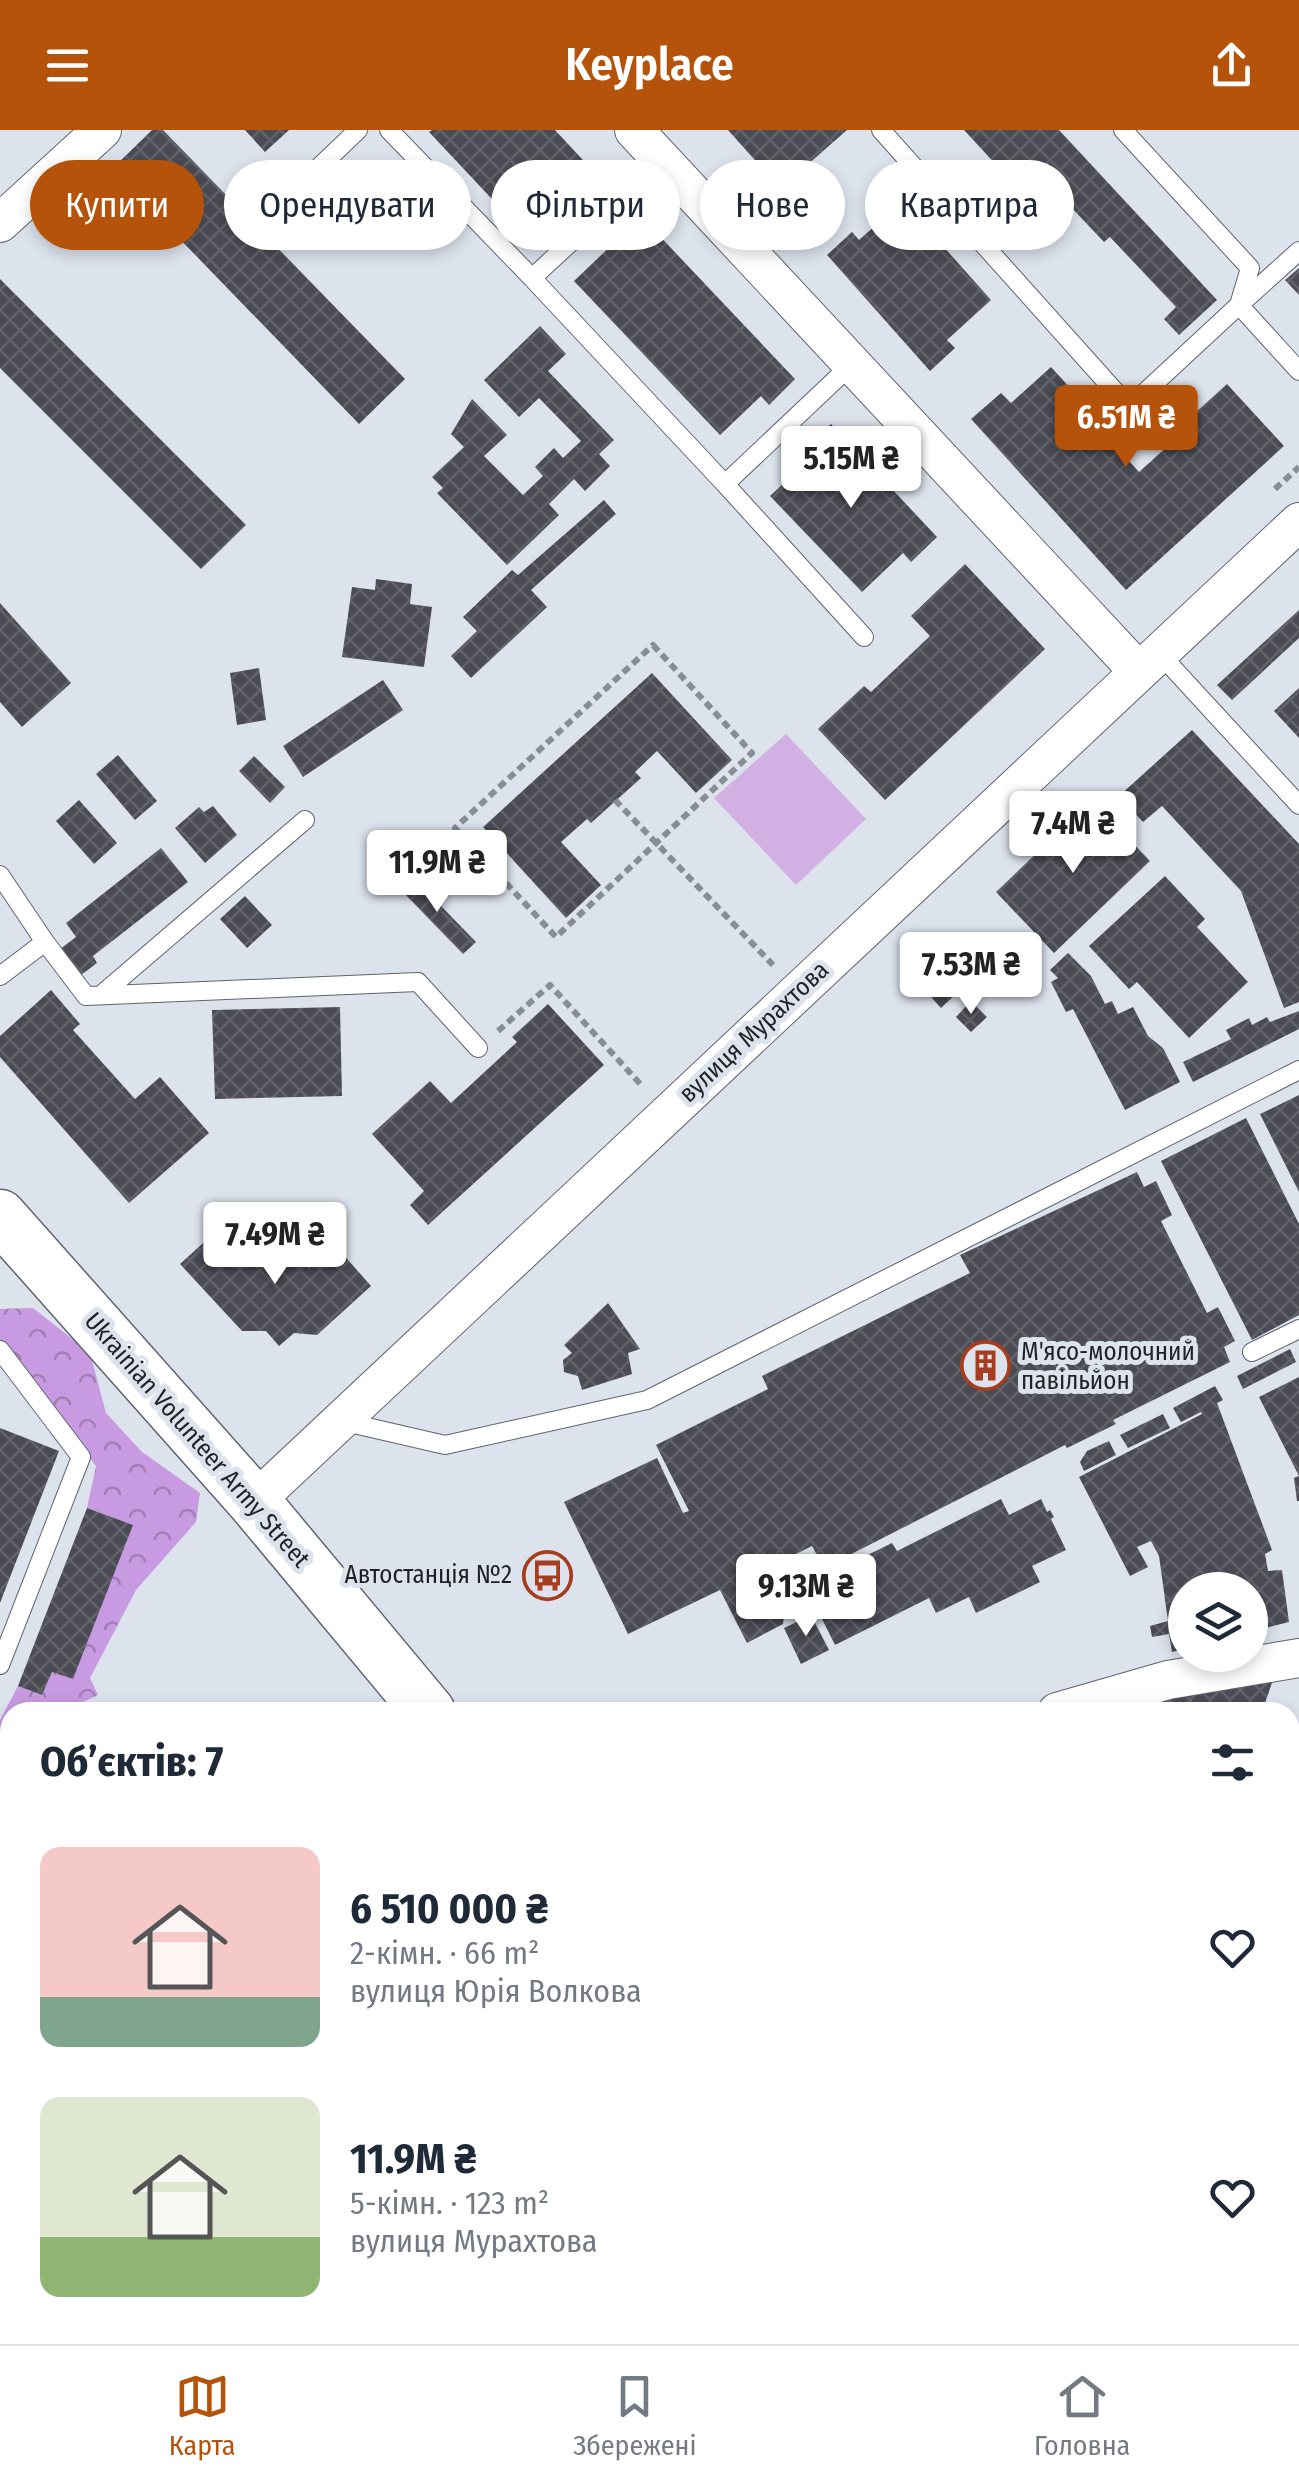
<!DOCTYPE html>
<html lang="uk">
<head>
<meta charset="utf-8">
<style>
	:root { --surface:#fff; --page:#f6f6f7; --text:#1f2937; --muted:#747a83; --line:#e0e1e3; --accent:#b45309 }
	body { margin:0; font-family:"Fira Sans Condensed",sans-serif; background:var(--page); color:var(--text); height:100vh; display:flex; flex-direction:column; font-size:38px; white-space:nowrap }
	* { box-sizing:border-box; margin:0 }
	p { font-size:32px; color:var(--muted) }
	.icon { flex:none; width:55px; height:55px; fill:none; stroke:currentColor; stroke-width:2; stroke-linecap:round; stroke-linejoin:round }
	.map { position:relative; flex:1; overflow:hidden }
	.details { position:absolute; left:0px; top:1572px; width:1300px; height:642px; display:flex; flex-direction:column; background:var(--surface); border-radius:30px 30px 0 0; box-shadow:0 5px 15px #0003 }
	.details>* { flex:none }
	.banner { position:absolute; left:30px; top:30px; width:1240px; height:90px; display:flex; gap:20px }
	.tools { position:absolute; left:1168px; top:1442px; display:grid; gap:20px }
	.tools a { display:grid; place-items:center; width:100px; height:100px; border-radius:50%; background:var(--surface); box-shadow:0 5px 15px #0003; font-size:50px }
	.price { position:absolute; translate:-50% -85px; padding:0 22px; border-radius:10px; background:#fff; color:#222; font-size:32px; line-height:65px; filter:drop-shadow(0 2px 5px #0008) }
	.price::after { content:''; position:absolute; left:50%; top:60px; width:30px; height:22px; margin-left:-15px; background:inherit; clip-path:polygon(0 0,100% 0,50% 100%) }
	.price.active { background:var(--accent); color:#fff }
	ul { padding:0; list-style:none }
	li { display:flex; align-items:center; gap:30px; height:250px; padding:0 40px }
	li span { display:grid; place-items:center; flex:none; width:280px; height:200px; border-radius:20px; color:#555 }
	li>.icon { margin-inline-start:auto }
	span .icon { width:120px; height:120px; fill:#fffc; stroke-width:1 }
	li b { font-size:42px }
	h2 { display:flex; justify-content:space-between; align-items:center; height:120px; padding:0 40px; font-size:42px }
	.chip { padding:0 35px; border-radius:45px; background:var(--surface); box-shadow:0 5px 15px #0003; font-size:35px; line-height:90px }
	.chip.active { background:var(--accent); color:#fff }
	header { display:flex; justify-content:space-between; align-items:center; height:130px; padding:0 40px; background:var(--accent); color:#fff; font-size:45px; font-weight:600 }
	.tab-bar { display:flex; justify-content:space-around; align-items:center; height:140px; border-top:2px solid var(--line); background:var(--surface); font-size:28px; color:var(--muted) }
	.tab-bar a { display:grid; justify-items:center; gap:5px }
	.tab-bar .active { color:var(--accent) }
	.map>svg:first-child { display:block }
	.forest { fill:url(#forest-crowns) }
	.garden { fill:#d2b0e4 }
	.building { fill:url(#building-cross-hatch) }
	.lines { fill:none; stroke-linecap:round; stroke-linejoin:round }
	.lane-casing { stroke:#5e646d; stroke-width:20 }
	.street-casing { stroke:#5e646d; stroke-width:40 }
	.secondary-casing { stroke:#5e646d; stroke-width:55 }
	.path { stroke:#888d94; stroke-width:6; stroke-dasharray:8 5; stroke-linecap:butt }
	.lane { stroke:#fff; stroke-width:18 }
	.street { stroke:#fff; stroke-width:38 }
	.secondary { stroke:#fff; stroke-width:52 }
	.labels { text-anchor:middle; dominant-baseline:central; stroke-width:10; stroke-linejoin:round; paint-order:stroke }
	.street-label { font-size:25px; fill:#1f2125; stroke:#dce3ed }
	.poi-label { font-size:25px; fill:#1f2125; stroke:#dce3ed; text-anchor:start }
</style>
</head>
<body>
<header><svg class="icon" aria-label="menu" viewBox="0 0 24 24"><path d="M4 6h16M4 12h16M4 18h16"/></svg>Keyplace<svg class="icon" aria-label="share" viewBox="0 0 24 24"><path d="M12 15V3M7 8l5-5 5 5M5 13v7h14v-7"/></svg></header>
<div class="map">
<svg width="1299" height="2214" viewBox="0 0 1299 2214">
	<defs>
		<pattern id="forest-crowns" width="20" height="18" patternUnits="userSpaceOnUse" patternTransform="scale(2.5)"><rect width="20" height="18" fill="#c89ae1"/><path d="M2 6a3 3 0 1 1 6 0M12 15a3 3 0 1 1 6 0" fill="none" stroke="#a27db6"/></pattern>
		<pattern id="building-cross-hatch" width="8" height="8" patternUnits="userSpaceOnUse" patternTransform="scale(2.5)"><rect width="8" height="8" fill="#4b4b55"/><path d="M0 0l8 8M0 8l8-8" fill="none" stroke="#62626a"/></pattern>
	</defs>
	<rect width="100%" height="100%" fill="#dce3ed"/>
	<path class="forest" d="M33,1178l57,45 16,60 36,39 58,41 -4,29 -60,68 -46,88 8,17 -37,17h-51v24l-9,4c14,31 7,56 -1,88v-108l18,-34 24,9 10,-23 21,6 59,-153 -45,-17 9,-42 -96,-120v-37z"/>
	<path class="garden" d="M786,604l80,85 -70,66 -82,-87z"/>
	<path class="building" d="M152,0h11l242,249 -46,45 -247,-255z
		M245,0h44l-24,22z
		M432,0h123l40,43 -24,22 -7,-7 -44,41 -91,-97z
		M728,0h119l-41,36 8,9 -25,23z
		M964,0h95l158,170 -38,35 -15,-16 12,-12 -66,-70 -6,5 -34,-36 -20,17z
		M903,71l88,99 -44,40 8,8 -25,23 -103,-116 25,-23 7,8z
		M634,79l161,170 -26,26 -8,-9 -41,39 -146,-154 44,-42 -7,-8z
		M1299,138v27l-14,-15z
		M0,149l246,246 -45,44 -201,-201z
		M540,196l26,28 -18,17 66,69 -15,14 11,12 -25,25 -11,-12 -25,25 10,11 -52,50 -70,-72 6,-5 -11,-11 32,-30 -13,-13 21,-35 35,36 -23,21 39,39 20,-19 -8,-9 19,-19 9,10 18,-17 -42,-43 -20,19 -35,-37z
		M1051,237l35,38 -4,4 57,63 50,-45 -4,-5 42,-38 57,62 -158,144 -155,-171 30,-26 10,10z
		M831,294l106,113 -26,25 -8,-9 -41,39 -92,-96 45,-42 -8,-7z
		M604,370l12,14 -85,76 16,17 -76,71 -20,-22 26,-25 -14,-14 49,-47 6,5z
		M965,434l80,85 -160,151 -67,-71 46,-43 7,6 59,-56 -19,-20z
		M376,449l36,5 -2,20 22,3 -8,60 -82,-10 10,-70 23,3z
		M0,473l71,80 -49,44 -22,-25z
		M1299,480v28l-67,62 -15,-15z
		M259,538l7,52 -29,5 -7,-52z
		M652,543l80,87 -36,33 -39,-42 -22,21 6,6 -50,45 -4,-4 -26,23 40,43 -35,33 -83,-91z
		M383,550l20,30 -100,67 -20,-31z
		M1299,558v50l-25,-27z
		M1192,600l107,114v158l-15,6 -43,-117 -79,-85 -19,16 -24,-26z
		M118,625l39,46 -22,19 -39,-46z
		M254,626l31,31 -15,16 -31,-32z
		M79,670l38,43 -23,21 -38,-43z
		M1092,670l58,61 -96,92 -58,-61z
		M213,676l24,29 -32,28 -30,-35 24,-21 5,5z
		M161,718l27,34 -95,74 4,7 -16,12 -21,-26 16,-12 -10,-14z
		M411,745l65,67 -13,12 -64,-66z
		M1165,746l40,43 -8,8 51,55 -59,56 -52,-56 -8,7 -40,-43z
		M245,766l27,29 -25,23 -27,-29z
		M959,820l21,22 -39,36 -21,-23z
		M1068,823l23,23 14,28 7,-3 6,13 15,-7 15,29 15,12 17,34 -55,28 -52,-101 -7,3 -15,-30 7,-4 -8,-8z
		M51,860l29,34 -7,6 62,69 25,-22 49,56 -80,70 -129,-146v-21z
		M971,871l16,16 -16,15 -15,-15z
		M548,874l56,61 -176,160 -18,-20 14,-14 -52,-57 58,-53 21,22 66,-61 -5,-5z
		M340,877l2,89 -127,3 -3,-89z
		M1299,881v18l-106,53 -10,-20 48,-23 -5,-9 23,-12 3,7 15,-8 3,5z
		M1299,965v97l-39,-78z
		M1246,988l53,106v91l-47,25 -91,-179z
		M1137,1042l7,15 12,-6 16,34 -11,6 46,92 11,-6 17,34 -11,6 6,15 -117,58 3,4 -49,24 -2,-3 -241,123 -12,-22 -42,21 5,13 16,-8 11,20 -16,9 -3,23 -36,19 -27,-53 -92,44 -64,-132 93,-44 26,55 6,-2 -33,-66 112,-56 -6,-13 208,-103 -10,-18z
		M222,1096l36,39 26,-24 25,27 25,-24 37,42 -54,49 -23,-2 -15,13 -13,-15h-24l-62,-67z
		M608,1173l32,46 -12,4 4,21 -50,16 -4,-14 -14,-4 -1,-12 9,-7 -8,-8z
		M1290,1219l6,13 -53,27 -6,-13z
		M1299,1247v124h-2l-3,-23 5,-2 -40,-79z
		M1215,1256l8,14 -6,3 55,147 -7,4 3,17 14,-1 7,52 -39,10v-42h-65v59l-13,3 -3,-18 -17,3 -2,-11 18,-5 -9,-65 -8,-15 -14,6 11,20 -18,9 -51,-99 123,-63 -1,-2 -20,10 -8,-14z
		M1163,1284l7,14 -42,20 -8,-13z
		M0,1298l59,23 -59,152z
		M1109,1311l7,14 -32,16 -4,-9 7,-11z
		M1001,1369l8,16 32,-16 6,13 3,-2 4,7 -3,2 15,31 -34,16 8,16 -64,31 -7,-16 -33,16 -7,-15 -94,47 -25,-50 15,-8 -4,-9 71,-35 5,8z
		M87,1378l46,17 -60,154 -21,-7 -10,23 -24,-9z
		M811,1485l18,35 -28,14 -17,-36z
		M1276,1541l-11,32 -10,9h-102l-2,-7 14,-3 -1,-4z
		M10,1606v24l-9,-20z
		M1299,1626v114h-1l-8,-25v-79z
		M9,1665l1,99 -10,8v-74z
		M1294,1785l5,15v30l-9,3v-46z
		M0,1799l10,17v88l-10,6z
		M1299,1843v46l-9,4v-47z
		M1299,1933v55l-9,4v-56z
		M10,1976v52l-10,4v-51z
		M1299,2030v46l-9,4v-46z
		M62,2205h82l-23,9h-83z
		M352,2205h143v1l-25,8h-39l-2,-5 -15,5h-59z"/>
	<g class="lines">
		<defs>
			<path id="lane" d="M389,0l143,148
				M881,0l248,277 110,-102 60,66
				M1123,0l127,138 -11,37
				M661,29l-129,119 193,206
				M291,64l67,-64
				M1239,175l60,-54
				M852,234l-127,120 139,153
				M1159,523l140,152
				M0,745l45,67 -45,34
				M45,812l41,54 332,-14 60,66
				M101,865l204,-175
				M0,1220l81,107 -81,208
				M1252,1222l47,-23
				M341,1291l104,24 202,-45 652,-330
				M0,1938l10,-4"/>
			<path id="street" d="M634,0l505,542
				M0,93l102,-93
				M254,1372l1045,-980
				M1057,1582l111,-32 131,-22"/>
			<path id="secondary" d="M0,1086l254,286 175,210
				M709,2205l3,9"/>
		</defs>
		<use href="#lane" class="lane-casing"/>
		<use href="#street" class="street-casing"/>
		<use href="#secondary" class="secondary-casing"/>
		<path class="path" d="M1275,359l24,-22
			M653,515l99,108 -196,184 -101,-109z
			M615,670l158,165
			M498,901l52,-46 93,102"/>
		<use href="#lane" class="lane"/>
		<use href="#street" class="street"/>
		<use href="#secondary" class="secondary"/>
	</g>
	<defs>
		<symbol id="building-ring" viewBox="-11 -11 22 22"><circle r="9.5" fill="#dce3ed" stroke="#a53d1e" stroke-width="1.5"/><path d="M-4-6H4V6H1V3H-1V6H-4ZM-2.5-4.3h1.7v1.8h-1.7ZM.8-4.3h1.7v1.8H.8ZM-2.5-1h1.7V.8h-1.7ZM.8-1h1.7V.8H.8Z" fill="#a53d1e"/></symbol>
		<symbol id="bus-ring" viewBox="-11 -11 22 22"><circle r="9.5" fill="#dce3ed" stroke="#a53d1e" stroke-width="1.5"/><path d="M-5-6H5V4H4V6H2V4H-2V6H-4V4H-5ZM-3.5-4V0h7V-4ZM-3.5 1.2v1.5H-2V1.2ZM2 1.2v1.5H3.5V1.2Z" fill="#a53d1e"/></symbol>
	</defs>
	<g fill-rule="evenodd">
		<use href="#building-ring" x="958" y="1208" width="55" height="55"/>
		<use href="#bus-ring" x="520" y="1418" width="55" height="55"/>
	</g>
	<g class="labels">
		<g class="street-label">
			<text transform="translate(754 902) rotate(-43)">вулиця Мурахтова</text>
			<text transform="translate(197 1310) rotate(49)">Ukrainian Volunteer Army Street</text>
		</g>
		<g class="poi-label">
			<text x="1021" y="1222">М'ясо-молочний<tspan x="1021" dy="29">павільйон</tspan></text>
			<text x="512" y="1445" text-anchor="end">Автостанція №2</text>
		</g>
	</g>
</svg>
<div class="tools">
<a><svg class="icon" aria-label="layers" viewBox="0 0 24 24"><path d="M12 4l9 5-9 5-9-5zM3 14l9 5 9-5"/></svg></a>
</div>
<b class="price active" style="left:1126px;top:340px">6.51M ₴</b>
<b class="price" style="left:851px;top:381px">5.15M ₴</b>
<b class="price" style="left:1073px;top:746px">7.4M ₴</b>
<b class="price" style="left:437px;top:785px">11.9M ₴</b>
<b class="price" style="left:971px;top:887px">7.53M ₴</b>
<b class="price" style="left:275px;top:1157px">7.49M ₴</b>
<b class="price" style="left:806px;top:1509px">9.13M ₴</b>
<div class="banner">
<a class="chip active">Купити</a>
<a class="chip">Орендувати</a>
<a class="chip">Фільтри</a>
<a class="chip">Нове</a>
<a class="chip">Квартира</a>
</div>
<section class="details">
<h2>Об’єктів: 7<svg class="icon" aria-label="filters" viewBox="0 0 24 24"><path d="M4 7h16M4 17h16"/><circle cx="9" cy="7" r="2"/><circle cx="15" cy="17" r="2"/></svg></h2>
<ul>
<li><span style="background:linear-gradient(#f6c9c9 75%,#7fa58c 0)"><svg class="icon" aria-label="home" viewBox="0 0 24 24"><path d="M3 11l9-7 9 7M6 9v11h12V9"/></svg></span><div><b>6 510 000 ₴</b><p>2-кімн. · 66 m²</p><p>вулиця Юрія Волкова</p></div><svg class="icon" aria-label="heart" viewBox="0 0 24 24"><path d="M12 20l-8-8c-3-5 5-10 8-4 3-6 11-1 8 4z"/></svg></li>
<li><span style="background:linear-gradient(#dfe7d0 70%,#8fb573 0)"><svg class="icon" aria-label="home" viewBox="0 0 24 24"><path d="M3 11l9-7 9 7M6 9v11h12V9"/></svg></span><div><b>11.9M ₴</b><p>5-кімн. · 123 m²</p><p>вулиця Мурахтова</p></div><svg class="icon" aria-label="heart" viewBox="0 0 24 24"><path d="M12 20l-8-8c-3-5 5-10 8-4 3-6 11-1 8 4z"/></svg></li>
</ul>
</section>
</div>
<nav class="tab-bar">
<a class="active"><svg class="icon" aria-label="map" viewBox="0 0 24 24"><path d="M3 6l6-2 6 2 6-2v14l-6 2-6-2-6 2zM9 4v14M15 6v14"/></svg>Карта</a>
<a><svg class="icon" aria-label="saved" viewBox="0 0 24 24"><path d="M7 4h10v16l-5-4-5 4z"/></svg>Збережені</a>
<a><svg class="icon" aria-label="home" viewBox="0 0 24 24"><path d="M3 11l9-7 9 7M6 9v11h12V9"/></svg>Головна</a>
</nav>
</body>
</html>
